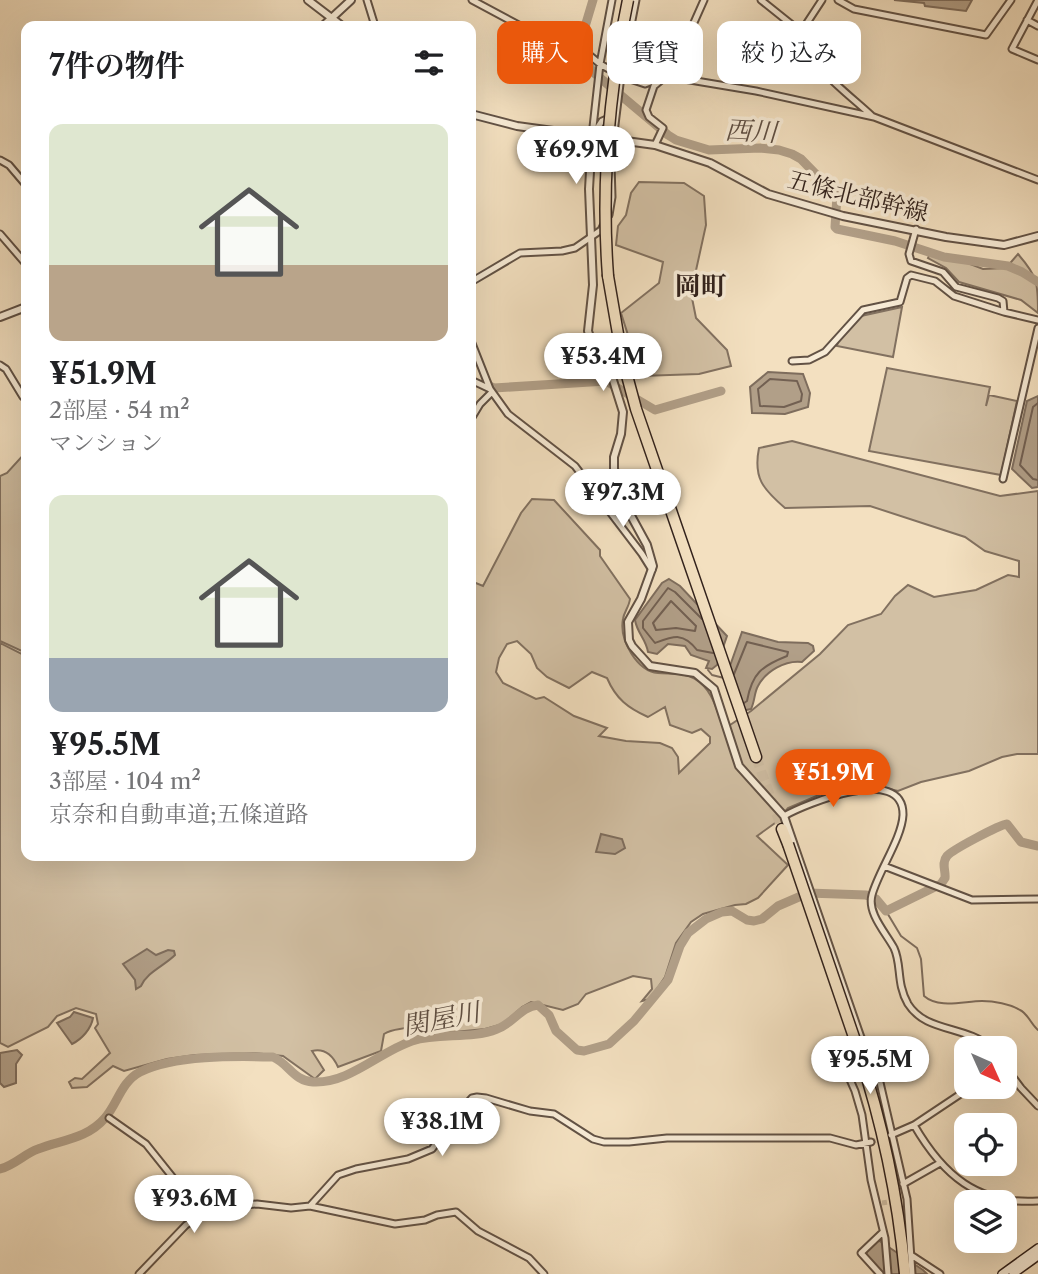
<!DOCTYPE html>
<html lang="ja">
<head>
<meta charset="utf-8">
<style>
	:root { --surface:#fff; --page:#f2f2f2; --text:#202124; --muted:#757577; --accent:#ea580c }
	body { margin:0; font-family:"Libre Caslon Text","Noto Serif JP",serif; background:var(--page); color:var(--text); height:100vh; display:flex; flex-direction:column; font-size:26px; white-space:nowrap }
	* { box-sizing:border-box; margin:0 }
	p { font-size:23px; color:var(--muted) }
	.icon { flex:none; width:38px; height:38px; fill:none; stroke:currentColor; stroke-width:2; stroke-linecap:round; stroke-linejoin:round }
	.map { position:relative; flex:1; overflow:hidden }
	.panel { position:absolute; left:21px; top:21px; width:455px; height:840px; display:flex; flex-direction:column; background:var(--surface); border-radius:14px; box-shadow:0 7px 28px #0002 }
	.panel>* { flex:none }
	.hud { position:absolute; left:497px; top:21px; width:436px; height:63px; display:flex; gap:14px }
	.needle { width:46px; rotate:135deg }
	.controls { position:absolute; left:954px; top:1036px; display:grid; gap:14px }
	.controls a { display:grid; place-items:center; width:63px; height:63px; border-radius:14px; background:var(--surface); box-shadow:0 7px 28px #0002; font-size:35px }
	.price { position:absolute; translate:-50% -60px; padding:0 16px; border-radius:24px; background:#fff; color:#222; font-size:23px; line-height:46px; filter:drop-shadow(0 2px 4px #0008) }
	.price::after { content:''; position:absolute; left:50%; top:42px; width:21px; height:16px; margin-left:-10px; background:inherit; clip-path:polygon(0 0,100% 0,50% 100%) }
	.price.on { background:var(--accent); color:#fff }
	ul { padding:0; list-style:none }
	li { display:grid; align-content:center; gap:14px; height:371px; padding:0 28px }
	li span { display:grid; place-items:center; height:217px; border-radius:14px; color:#555 }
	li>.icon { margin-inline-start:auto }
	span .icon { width:126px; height:126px; fill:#fffc; stroke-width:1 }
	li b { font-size:30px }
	h2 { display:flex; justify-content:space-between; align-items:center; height:84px; padding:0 28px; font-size:30px }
	.pill { padding:0 24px; border-radius:14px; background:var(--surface); box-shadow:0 7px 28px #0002; font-size:24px; line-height:63px }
	.pill.on { background:var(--accent); color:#fff }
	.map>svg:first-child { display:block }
	.green { fill:#d2c0a4; stroke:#827160; stroke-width:2; fill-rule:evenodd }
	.water { fill:#b19f88; stroke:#7e6d5d; stroke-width:2 }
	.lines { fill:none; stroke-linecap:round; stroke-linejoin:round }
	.shore { stroke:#726052; stroke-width:2 }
	.stream { stroke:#7e6d5d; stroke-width:2 }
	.river { stroke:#b19f88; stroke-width:9 }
	.minor-tunnel { stroke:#ccba9f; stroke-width:5; stroke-dasharray:5 2.5; stroke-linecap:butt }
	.motorway-tunnel { stroke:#ccba9f; stroke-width:10; stroke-dasharray:10 5; stroke-linecap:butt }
	.minor-casing { stroke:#625245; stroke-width:9 }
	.tertiary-casing { stroke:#625245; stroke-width:10 }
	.secondary-casing { stroke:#32221c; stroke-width:10 }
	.motorway-casing { stroke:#32221c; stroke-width:13 }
	.minor { stroke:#f7ebd6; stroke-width:5 }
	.tertiary { stroke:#f7ebd6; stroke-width:6 }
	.secondary { stroke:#f7ebd6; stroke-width:7 }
	.motorway { stroke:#f3e0c0; stroke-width:10 }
	.motorway-bridge-casing { stroke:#32221c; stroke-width:13; stroke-linecap:butt }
	.motorway-bridge { stroke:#f3e0c0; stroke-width:10 }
	.labels { text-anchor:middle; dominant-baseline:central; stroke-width:7; stroke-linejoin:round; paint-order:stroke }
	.street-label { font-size:24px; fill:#32221c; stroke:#f7ebd6 }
	.water-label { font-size:26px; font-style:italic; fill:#5e4e42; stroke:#f7ebd6 }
	.neighbourhood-label { font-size:26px; font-weight:bold; fill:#32221c; stroke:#f7ebd6 }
</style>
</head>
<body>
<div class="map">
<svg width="1038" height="1274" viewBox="0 0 1038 1274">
	<rect width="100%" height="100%" fill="#f3e0c0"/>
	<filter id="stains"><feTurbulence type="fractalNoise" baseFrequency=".00286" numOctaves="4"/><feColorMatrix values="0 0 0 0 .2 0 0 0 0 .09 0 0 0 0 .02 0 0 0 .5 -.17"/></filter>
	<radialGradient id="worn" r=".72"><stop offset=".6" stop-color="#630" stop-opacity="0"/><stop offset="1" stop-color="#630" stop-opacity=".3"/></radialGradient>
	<path class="green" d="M639,182l45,1 20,13 2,29 -15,68 5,25 31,32 4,16 -32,8 -58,2 -20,-63 38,-30 4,-21 -47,-17 2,-19 8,-11 5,-22z
		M931,252l16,3 36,14 23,-1 12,-14c20,23 20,29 20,59l-17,-13 -62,-18 -13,-14 -18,-10z
		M902,307l-9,50 -56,-11 1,-5 23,-25z
		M887,368l103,19 -4,19 3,-11 28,6 -16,74 -132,-24z
		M792,441l208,55 38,-5v263h-21l-15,3 -33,14 -48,11 -23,9 -34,-8 -38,9 -38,16 -13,15 -18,13 31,29 -30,33 -12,6 -11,1 -32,9 -12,8 -15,21 -11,34 -15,22 -8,2 10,-12 -1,-10 -18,-3 -47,18 -8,10 -15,6 -32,-8 -9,5 -19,17 -18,5 -41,4 -29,-9c-10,7 -20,3 -31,10l-3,17 -43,16c-5,-11 -13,-19 -26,-16l12,19 -9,9 -32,-23 -30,-3 -58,2 -28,4 -43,12 -11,-5 -26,21 -15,1 -3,-6 6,-4 7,1 28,-26 -15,-25 3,-4 -2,-10 -20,-6 -19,8 -9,11 -40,20 -8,-4v-400l26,13v200h445v-275l12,5 38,-73 11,-14 22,1 46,50v6l30,43c-1,8 -6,13 -7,20 -4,21 14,52 35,54 12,1 26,-1 37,6 19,12 21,31 29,50l27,-18 69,-57 28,-29 33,-11 14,-18 13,-11 26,12 42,-7 32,-15 11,2v-16l-34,-10 -20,-14 -95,-31 -85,2c-22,-19 -32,-30 -26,-60zM517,641l14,13 6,14 10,9 22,11 23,-16 15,6c9,21 21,30 41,39l17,-10 5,18 22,8 9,-4 9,8v6l-31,30 -1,-16 -6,-9 -12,-5 -34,-2 -27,-5 8,-8 -33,-12 -30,-19 -8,2 -33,-16 -7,-11 3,-14 8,-14z
		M26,452v201l-26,-12v-165l7,-3z"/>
	<path class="water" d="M894,0h78l-6,11 -41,-5 -1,-3z
		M768,372l35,2 7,19 -2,14 -23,7 -33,-1 -2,-26z
		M1038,396v91l-6,1 -20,-19 15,-68z
		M669,579l11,7 47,50 -10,29 -5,4 -6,-1 3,-7 -18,-6 -6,-9 -17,-2 -11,10 -9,-2c-2,-13 -11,-19 -13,-32l27,-37z
		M742,632l36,10 30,1 5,3 1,5 -12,11c-17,-2 -36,9 -44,24 -4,7 -3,15 -7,23l-15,3 -11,-32z
		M601,834l21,5 3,9 -10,6 -19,-2z
		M147,949l9,6 12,-5 6,1 1,4c-11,11 -28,17 -34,31l-5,3 -1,-9 -12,-16z
		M74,1012l19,6c-2,11 -11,21 -21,26l-15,-21 13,-6z
		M17,1050l5,5 -6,9v19l-12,4 -4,-4v-30z
		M878,1240l45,30 4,4h-45l-16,-18 1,-5z"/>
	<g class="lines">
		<path class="shore" d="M770,379l27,2 5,13 -1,7 -17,6 -24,-1 -2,-17z
			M1038,403l-5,4 -13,58 13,14 5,1
			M671,601l25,25 -1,5 -19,-3 -20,2 -3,-7z
			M702,619l-27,-27 -7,-4 -25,33v7l12,15c19,-7 28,-11 42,7l16,3
			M734,674l13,-32 41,10 -1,4c-25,10 -35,17 -40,45l-3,2"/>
		<path class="stream" d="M708,670l4,5 12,3
			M886,911l15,25 16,12 4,11 3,37c15,13 40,5 58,5 12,0 28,3 38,9 8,4 11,14 18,20"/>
		<path class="river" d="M593,0l-15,50 15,22 75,63 8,5 33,10 51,-2 19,2 13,4 9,5 36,37 -2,31 2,2 58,12 49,16 64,9 14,6 16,10
			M484,384l10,4 112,-7 49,29 66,-19
			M0,1169c15,-4 24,-15 38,-20 23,-9 49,-10 67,-31 13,-15 16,-36 35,-46 34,-17 95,-16 133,-15 16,7 21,24 40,25 36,2 66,-30 99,-41 28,-9 58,-1 85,-12 17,-6 23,-22 41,-24l11,10 7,16 21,19 7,1 25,-7 25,-23 34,-41 12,-34 8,-13 18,-14 16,-7 10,-1 15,9 7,1 8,-2 16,-13 30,-13 58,2 10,4 10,12 55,-27 4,-6c1,-7 -4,-15 2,-22 5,-6 52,-31 60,-32l14,18 17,4"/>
		<path class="minor-tunnel" d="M871,1142l20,-7
			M882,1203l21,-3"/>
		<path class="motorway-tunnel" d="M756,757l26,72"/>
		<defs>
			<path id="minor" d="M367,0l8,26
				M472,0l56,30 54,19 18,15 21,12 24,8 21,-8 90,15 118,26 164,63
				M761,0l40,32
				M822,0l-21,32c4,32 48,62 71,84
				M838,0l16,9 132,26 25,-35
				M1038,0l-26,49 26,11
				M1027,20l11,6
				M594,133l8,-12 9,-4
				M592,136l8,-72 12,-64
				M613,141l8,-65 15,-76
				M655,145l8,-17 -14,-11 -3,-7 8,-24 12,-10 14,-22 24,-54
				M0,160l9,5 17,20
				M609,215l3,-18 -1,-33 2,-5 18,-15
				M916,229l-7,25 2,7 32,11 13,15 42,11 5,3 1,11
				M0,234l26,30
				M471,282l49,-29 42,-2 13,-3 26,-18 3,-6
				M471,341l19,48 18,25 67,52 67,88 10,16
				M792,361l17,-1 16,-8 38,-42 37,-8 7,-24 4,-3 24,6 19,15 50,16 34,8
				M0,365l6,4 17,28
				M471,380l19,9
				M471,419l9,-15 12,-12
				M1003,479l35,-151
				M784,816c21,-12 120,-53 119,-1 -1,23 -25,57 -31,80 -5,18 14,38 22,53 8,17 2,35 14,56 18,29 59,21 83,44
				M884,866l88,34 66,-1
				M1004,1065l17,23 17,18
				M109,1118l37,26 56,70
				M914,1125c29,50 63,80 124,76
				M891,1135l23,-10 57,-38
				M903,1184l37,-21
				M310,1206l28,-31 18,-6 52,-10 24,-10 30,-40 10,-11 5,-1 9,1 44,13 24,3 39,25 11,3h25l38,-4h163l26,7 15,-3
				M911,1255l29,19
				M139,1274l47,-49 16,-11 17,-7 38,-3 34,4 19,-2 85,18 30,-4 12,-5 19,-3 22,19 51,27 15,16
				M880,1274l-19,-21 22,-21
				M888,1274l-3,-36 -14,-58 -9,-65 -7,-24 -15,-34 1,-4 20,-14 5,2 6,7 35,151 5,75"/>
			<path id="tertiary" d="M308,0l34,26
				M323,26l28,-26
				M471,114l46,12 138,19 55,18 58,31 75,22 103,21 58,8 34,-9
				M592,136l-3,53 4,96 -5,46 5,15 19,31 11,35 -2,22 -7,23v12l15,43 18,33 6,21 -12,33 -13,23 1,18 3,6 18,20 45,7 19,16 25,77 45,50 3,9 74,214
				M0,317l26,-10"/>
			<path id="secondary" d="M1002,1274l36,-26
				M1013,1274l25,-18"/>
			<path id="motorway" d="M608,276l14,81 14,52 120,348
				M782,829l6,15
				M858,1049c24,73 40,148 47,225"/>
		</defs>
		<use href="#minor" class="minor-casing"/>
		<use href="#tertiary" class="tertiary-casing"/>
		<use href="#secondary" class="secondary-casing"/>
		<use href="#motorway" class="motorway-casing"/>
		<use href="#minor" class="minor"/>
		<use href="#tertiary" class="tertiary"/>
		<use href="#secondary" class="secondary"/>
		<use href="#motorway" class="motorway"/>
		<defs>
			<path id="motorway-bridge" d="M608,276c-7,-93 1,-185 20,-276
				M788,844l70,205"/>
		</defs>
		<use href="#motorway-bridge" class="motorway-bridge-casing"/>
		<use href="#motorway-bridge" class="motorway-bridge"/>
	</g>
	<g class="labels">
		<g class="street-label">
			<text transform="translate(858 196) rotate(14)">五條北部幹線</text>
		</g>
		<g class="water-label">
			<text transform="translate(751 131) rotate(3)">西川</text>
			<text transform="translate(441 1019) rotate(-11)">関屋川</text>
		</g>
		<g class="neighbourhood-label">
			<text x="701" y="286">岡町</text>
		</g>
	</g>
	<rect width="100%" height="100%" filter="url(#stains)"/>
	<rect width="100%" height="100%" fill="url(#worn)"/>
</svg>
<div class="controls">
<a><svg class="needle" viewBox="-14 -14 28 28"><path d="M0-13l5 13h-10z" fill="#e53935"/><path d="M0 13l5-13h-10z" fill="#757577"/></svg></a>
<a><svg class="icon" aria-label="locate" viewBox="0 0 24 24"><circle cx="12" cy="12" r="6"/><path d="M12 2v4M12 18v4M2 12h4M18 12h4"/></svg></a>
<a><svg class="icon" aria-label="layers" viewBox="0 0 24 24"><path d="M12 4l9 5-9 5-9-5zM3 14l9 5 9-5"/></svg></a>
</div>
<b class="price" style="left:576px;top:186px">¥69.9M</b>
<b class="price" style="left:603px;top:393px">¥53.4M</b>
<b class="price" style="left:623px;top:529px">¥97.3M</b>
<b class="price on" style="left:833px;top:809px">¥51.9M</b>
<b class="price" style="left:870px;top:1096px">¥95.5M</b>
<b class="price" style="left:442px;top:1158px">¥38.1M</b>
<b class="price" style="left:194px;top:1235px">¥93.6M</b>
<div class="hud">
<a class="pill on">購入</a>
<a class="pill">賃貸</a>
<a class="pill">絞り込み</a>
</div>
<section class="panel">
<h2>7件の物件<svg class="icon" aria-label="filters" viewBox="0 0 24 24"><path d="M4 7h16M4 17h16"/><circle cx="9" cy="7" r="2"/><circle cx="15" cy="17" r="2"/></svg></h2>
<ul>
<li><span style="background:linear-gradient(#dfe7d0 65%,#b9a48a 0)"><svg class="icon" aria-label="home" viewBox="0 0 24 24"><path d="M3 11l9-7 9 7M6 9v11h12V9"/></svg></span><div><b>¥51.9M</b><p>2部屋 · 54 m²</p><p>マンション</p></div></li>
<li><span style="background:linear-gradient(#dfe7d0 75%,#9aa5b1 0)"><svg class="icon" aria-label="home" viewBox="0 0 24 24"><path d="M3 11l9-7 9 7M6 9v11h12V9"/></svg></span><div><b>¥95.5M</b><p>3部屋 · 104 m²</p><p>京奈和自動車道;五條道路</p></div></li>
</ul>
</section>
</div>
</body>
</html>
